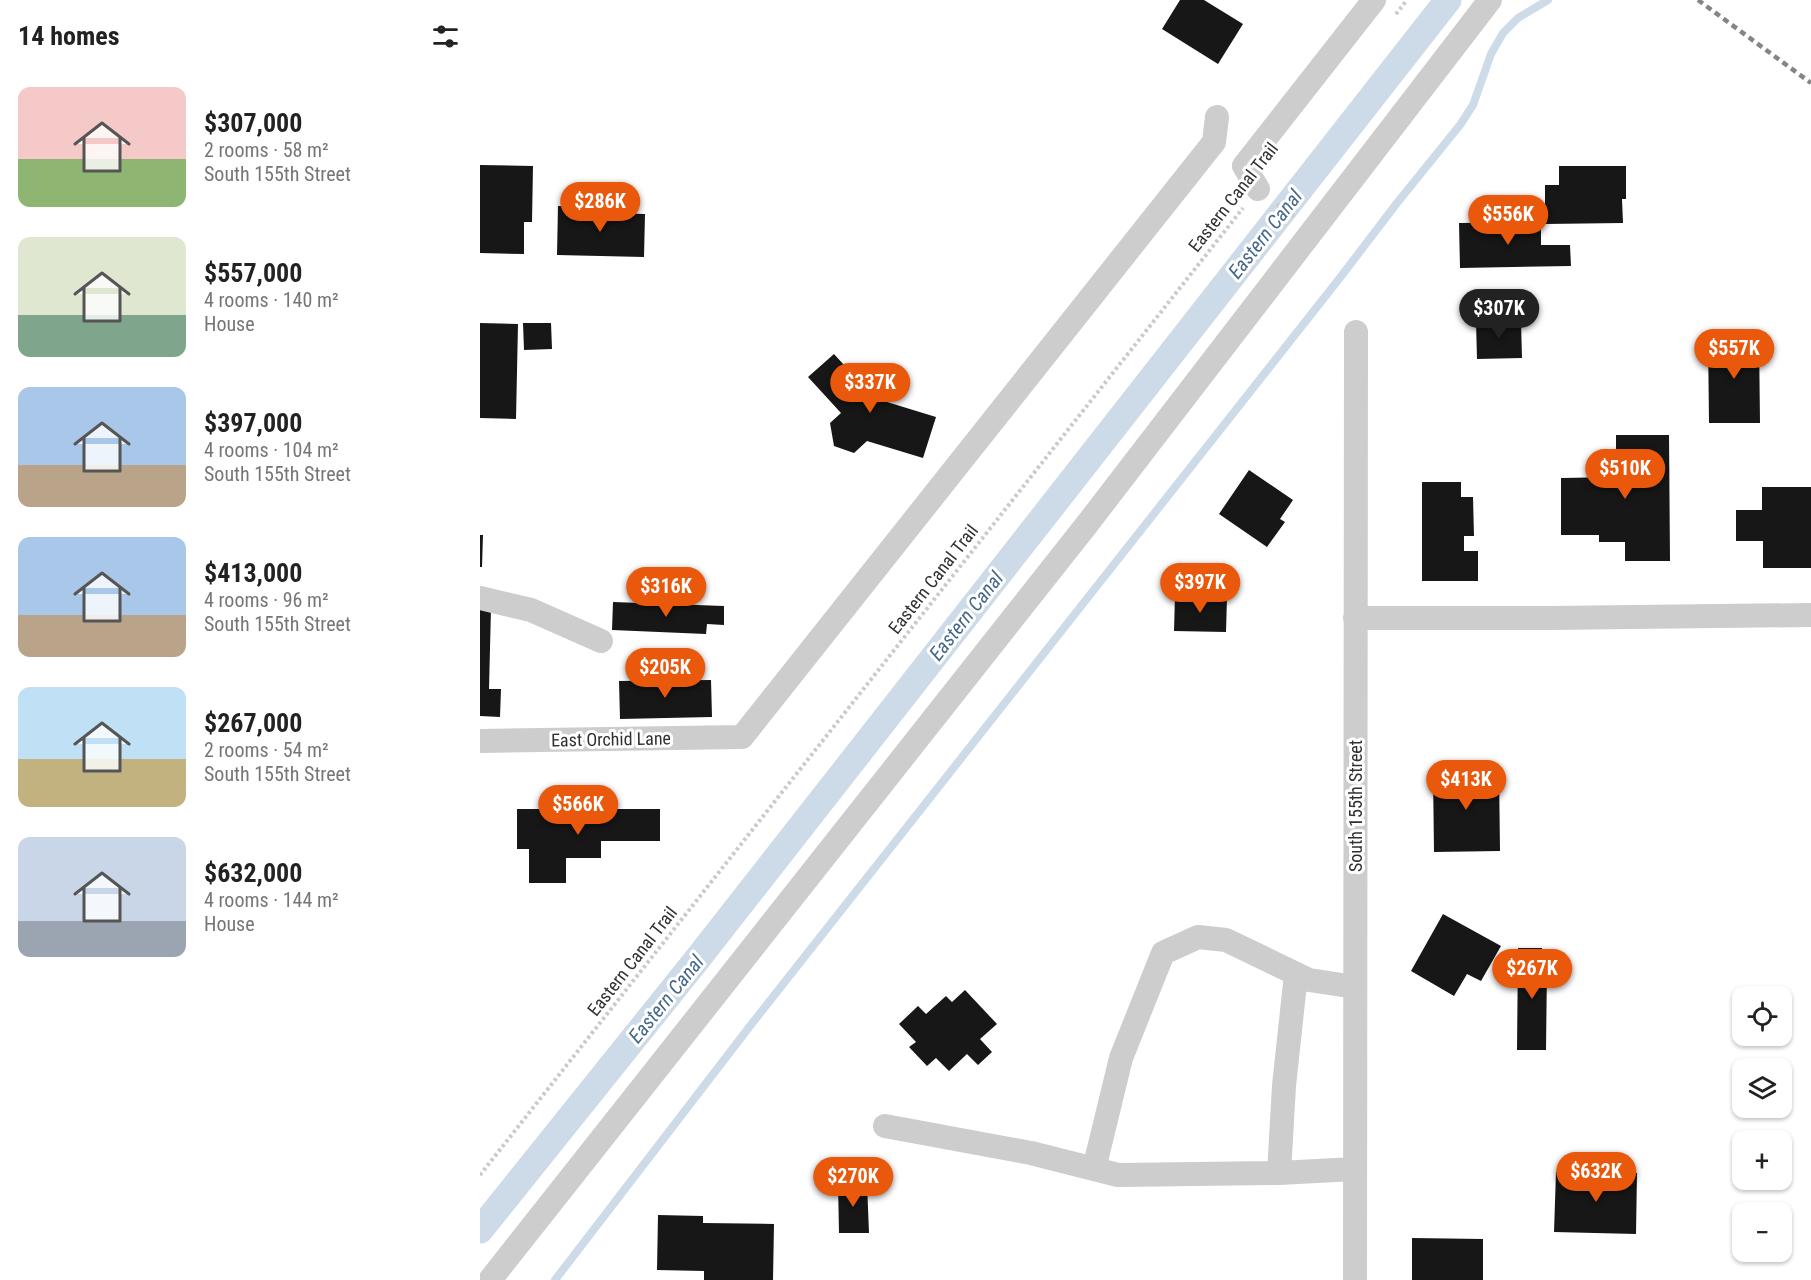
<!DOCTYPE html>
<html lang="en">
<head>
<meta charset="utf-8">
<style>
	:root { --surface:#fff; --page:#f6f6f6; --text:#222; --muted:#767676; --accent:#ea580c }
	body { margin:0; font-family:"Roboto Condensed",sans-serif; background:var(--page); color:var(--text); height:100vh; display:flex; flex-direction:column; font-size:22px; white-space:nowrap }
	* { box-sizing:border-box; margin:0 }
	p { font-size:20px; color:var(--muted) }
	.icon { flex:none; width:33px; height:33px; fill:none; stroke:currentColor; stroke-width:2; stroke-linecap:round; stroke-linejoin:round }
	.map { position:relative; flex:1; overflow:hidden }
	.sheet { display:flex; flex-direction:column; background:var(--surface); width:480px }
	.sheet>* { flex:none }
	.buttons { position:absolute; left:1252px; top:986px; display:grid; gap:12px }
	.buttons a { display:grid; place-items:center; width:60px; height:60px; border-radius:12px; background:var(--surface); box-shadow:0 2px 4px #0004; font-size:30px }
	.price { position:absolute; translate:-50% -51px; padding:0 14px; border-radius:21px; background:var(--accent); color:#fff; font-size:20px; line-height:39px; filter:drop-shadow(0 2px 3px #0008) }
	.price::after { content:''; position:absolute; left:50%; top:36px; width:18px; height:14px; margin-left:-9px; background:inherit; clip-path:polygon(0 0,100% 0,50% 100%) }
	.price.current { background:#222; color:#fff }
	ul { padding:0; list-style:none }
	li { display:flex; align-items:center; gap:18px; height:150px; padding:0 18px }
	li span { display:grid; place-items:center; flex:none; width:168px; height:120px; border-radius:12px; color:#555 }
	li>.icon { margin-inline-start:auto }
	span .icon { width:72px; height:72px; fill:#fffc; stroke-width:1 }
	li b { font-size:26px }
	h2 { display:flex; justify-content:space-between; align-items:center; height:72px; padding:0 18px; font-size:26px }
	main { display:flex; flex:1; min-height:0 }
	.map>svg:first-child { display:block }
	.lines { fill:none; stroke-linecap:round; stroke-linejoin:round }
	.stream { stroke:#cddbe9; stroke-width:8 }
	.canal { stroke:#cddbe9; stroke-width:27 }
	.building { fill:#171717 }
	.path { stroke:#cacaca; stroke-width:4; stroke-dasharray:3 3; stroke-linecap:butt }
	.minor { stroke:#cdcdcd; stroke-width:24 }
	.rail { stroke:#858585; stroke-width:4.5; stroke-dasharray:6 4.5; stroke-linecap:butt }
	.labels { text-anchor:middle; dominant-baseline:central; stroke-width:6; stroke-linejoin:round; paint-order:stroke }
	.street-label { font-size:18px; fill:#303030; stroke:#fff }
	.water-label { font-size:20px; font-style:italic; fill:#45688a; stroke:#fff }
</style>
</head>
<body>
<main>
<section class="sheet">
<h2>14 homes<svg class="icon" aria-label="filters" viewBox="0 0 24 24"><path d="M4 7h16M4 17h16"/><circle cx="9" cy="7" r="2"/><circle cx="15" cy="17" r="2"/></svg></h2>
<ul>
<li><span style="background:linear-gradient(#f6c9c9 60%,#8fb573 0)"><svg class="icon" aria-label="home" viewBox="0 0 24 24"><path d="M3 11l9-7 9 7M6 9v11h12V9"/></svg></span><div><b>$307,000</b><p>2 rooms · 58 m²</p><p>South 155th Street</p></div></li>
<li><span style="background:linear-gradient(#dfe7d0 65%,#7fa58c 0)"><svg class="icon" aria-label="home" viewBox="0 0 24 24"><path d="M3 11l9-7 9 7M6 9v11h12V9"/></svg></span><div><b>$557,000</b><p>4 rooms · 140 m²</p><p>House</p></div></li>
<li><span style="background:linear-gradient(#a9c7e8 65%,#b9a48a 0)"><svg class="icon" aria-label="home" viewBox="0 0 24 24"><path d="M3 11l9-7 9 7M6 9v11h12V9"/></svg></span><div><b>$397,000</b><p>4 rooms · 104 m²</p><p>South 155th Street</p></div></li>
<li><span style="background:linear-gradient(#a9c7e8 65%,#b9a48a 0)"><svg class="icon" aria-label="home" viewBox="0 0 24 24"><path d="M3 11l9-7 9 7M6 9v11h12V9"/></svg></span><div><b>$413,000</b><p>4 rooms · 96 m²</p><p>South 155th Street</p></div></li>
<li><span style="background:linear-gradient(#bfe0f5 60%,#c2b280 0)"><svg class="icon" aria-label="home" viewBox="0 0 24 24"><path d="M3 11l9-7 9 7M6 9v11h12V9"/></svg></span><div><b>$267,000</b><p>2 rooms · 54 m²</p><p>South 155th Street</p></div></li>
<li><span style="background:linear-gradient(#c9d6e8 70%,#9aa5b1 0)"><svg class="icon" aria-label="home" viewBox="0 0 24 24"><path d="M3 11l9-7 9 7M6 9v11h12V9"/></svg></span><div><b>$632,000</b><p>4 rooms · 144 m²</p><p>House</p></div></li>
</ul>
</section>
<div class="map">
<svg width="1331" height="1280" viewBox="0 0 1331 1280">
	<rect width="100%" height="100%" fill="#fff"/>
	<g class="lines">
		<path class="stream" d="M75,1280l195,-254 589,-747 58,-76 63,-78 13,-20 18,-51 12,-21 15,-15 30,-18"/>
		<path class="canal" d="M0,1230l219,-273 749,-957"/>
	</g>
	<path class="building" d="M700,0h24l39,24 -25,40 -56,-35z
		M0,165l53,1 -1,56h-8v32l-44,-1z
		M1079,166h67v33h-4l1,24 -78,1v-39h14z
		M78,206l48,1v6l39,1 -1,43 -87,-2z
		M1061,222v23h29l1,21 -111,2 -1,-45z
		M1041,321l1,37 -45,1 -1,-37z
		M0,323l38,1 -2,95 -36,-1z
		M43,323h28l1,26 -28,1z
		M1279,337l1,86h-51l-1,-85z
		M354,354l21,23 12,3 20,22 49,15 -13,41 -56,-17 -13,12 -20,-7 -4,-23 11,-10 -33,-36z
		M1136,435h53l1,126h-45v-19h-26v-7h-38v-57l55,-1z
		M769,470l44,30 -13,19 5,3 -18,25 -48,-33z
		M942,482h39v15h12l1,39h-10v15h14v30h-56z
		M1282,487h49v81h-48v-27h-27v-31h26z
		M0,535h3l-1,32h-2z
		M695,595l52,2 -1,35 -52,-1z
		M133,602l111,4v19l-17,-1 -1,10 -94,-4z
		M0,607l11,1 -2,81h12l-1,28 -20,-1z
		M231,680l1,37 -92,2 -1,-38z
		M1019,771l1,80 -66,1 -1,-80z
		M37,809h143v32h-59v17h-35v25h-37v-34h-12z
		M963,914l58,32 -20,35 -14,-7 -13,22 -43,-25z
		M1038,948h24v19h5l-1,83h-29z
		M485,990l32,34 -17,15 12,13 -14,13 -11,-11 -18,17 -13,-13 -9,8 -18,-19 7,-5 -17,-18 19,-18 8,8 20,-18 6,6z
		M1076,1172l81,1 -1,61 -82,-2z
		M387,1183l2,50h-30l-1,-49z
		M178,1215l45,1v7l71,1 -1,56h-69v-9l-47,-1z
		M932,1238l71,1v41h-71z"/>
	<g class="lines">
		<path class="path" d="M916,14l11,-14
			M797,204l18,13
			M0,1175l763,-967"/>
		<path class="minor" d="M778,189l-14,-23 130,-166
			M0,598l51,12 70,31
			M875,618h195l261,-3
			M0,741l262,-4 472,-595 3,-25
			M405,1126l146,27 87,22 161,-2 76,-4
			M614,1169l27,-111 42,-105 35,-16 28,3 83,40 46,7
			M799,1173l5,-87 12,-112
			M10,1280l598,-757 402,-523
			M875,1280l1,-948"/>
		<path class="rail" d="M1218,0l113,83"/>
	</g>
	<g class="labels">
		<g class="street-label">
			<text transform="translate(753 197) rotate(-52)">Eastern Canal Trail</text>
			<text transform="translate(453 579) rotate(-52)">Eastern Canal Trail</text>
			<text transform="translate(131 739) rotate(-1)">East Orchid Lane</text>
			<text transform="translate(875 806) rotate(-90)">South 155th Street</text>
			<text transform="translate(152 961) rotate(-52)">Eastern Canal Trail</text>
		</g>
		<g class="water-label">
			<text transform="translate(785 234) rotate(-52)">Eastern Canal</text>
			<text transform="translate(486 616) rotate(-52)">Eastern Canal</text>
			<text transform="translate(186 999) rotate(-51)">Eastern Canal</text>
		</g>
	</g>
</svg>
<div class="buttons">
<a><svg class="icon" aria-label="locate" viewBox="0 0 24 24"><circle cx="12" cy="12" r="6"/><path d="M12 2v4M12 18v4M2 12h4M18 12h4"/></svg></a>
<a><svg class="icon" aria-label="layers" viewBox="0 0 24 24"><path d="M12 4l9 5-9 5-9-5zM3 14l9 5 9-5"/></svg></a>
<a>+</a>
<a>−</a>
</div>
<b class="price" style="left:120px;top:233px">$286K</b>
<b class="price" style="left:1028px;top:246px">$556K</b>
<b class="price current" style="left:1019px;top:340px">$307K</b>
<b class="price" style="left:1254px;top:380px">$557K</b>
<b class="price" style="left:390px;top:414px">$337K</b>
<b class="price" style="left:1145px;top:500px">$510K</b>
<b class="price" style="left:720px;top:614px">$397K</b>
<b class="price" style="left:186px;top:618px">$316K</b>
<b class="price" style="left:185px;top:699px">$205K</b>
<b class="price" style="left:986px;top:811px">$413K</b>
<b class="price" style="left:98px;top:836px">$566K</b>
<b class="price" style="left:1052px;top:1000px">$267K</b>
<b class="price" style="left:1116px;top:1203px">$632K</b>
<b class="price" style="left:373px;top:1208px">$270K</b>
</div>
</main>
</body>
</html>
